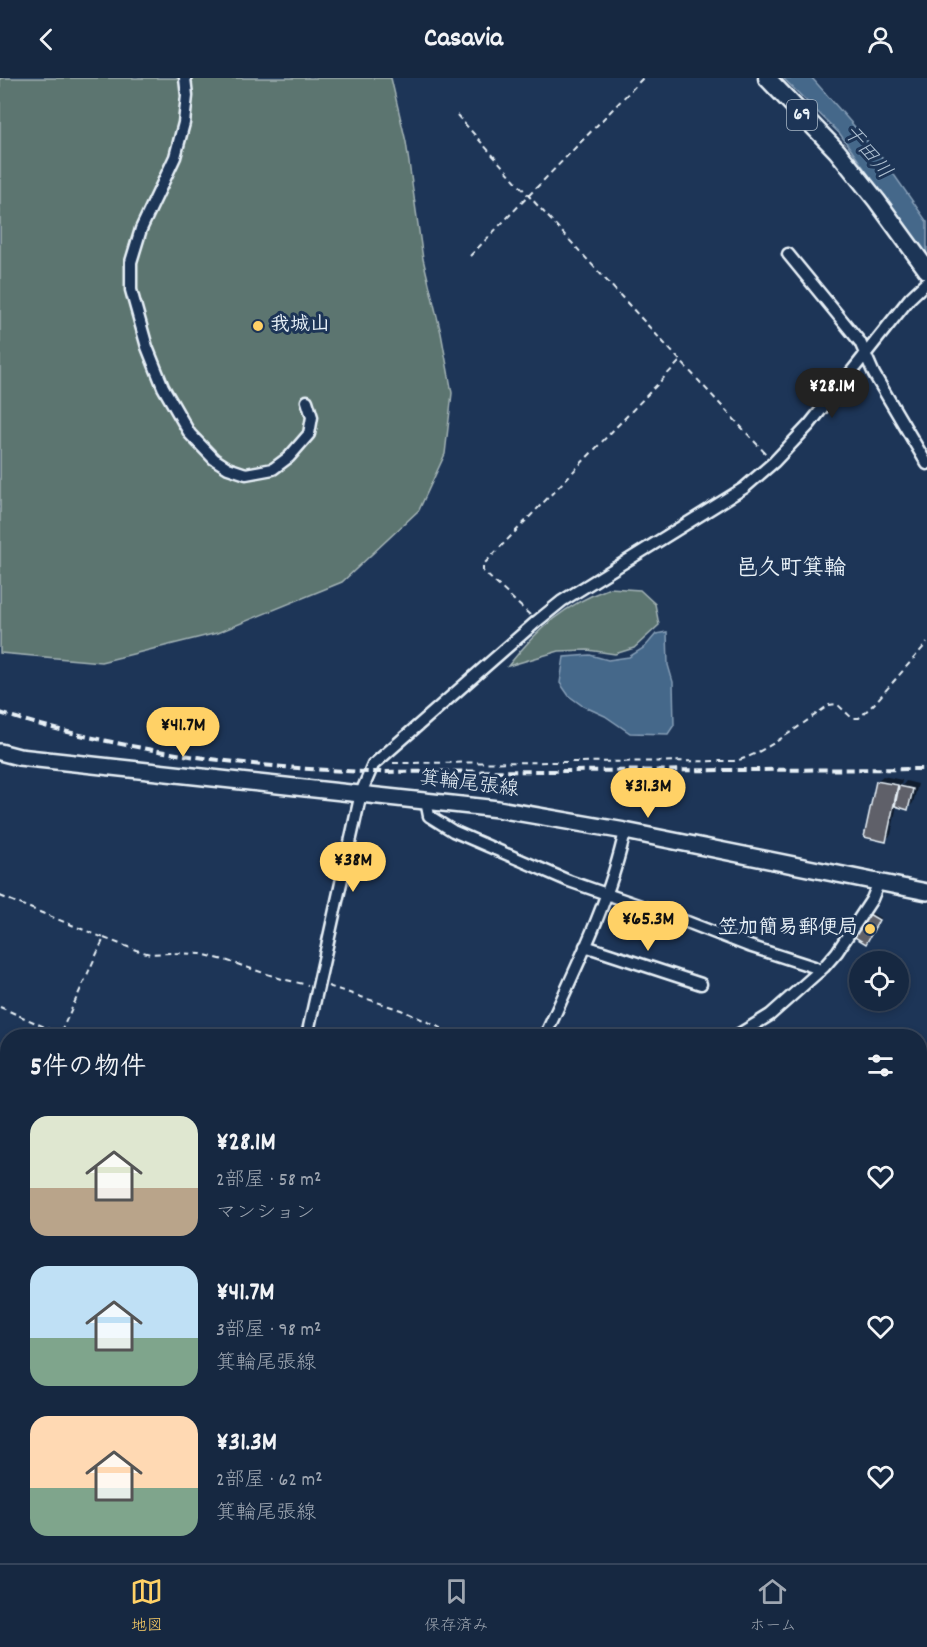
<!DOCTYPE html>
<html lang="ja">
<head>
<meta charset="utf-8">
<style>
	:root { --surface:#162841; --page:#1f3048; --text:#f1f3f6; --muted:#9ea6b1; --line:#35445a; --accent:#ffd166 }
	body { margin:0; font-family:Dekko,"Klee One",sans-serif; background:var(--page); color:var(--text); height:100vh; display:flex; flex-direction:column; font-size:22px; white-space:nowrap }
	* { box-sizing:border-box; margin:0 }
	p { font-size:20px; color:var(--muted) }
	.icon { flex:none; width:33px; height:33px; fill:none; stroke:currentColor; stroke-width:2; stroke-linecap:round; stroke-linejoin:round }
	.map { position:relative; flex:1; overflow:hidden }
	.drawer { position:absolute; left:0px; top:951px; width:927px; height:534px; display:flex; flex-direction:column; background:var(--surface); border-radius:24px 24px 0 0; box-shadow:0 3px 9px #0003,0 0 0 2px var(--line) }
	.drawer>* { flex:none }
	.tools { position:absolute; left:849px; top:873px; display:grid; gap:12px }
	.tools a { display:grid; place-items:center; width:60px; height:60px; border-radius:50%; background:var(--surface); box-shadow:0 3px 9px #0003,0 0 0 2px var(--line); font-size:30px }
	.price { position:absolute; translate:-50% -51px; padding:0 14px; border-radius:21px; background:var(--accent); color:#111; font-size:20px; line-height:39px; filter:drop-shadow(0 2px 3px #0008) }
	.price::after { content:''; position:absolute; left:50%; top:36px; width:18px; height:14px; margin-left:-9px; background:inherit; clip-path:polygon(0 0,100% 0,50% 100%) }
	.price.current { background:#222; color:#fff }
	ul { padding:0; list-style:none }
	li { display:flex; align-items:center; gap:18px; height:150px; padding:0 30px }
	li span { display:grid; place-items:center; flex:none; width:168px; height:120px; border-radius:18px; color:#555 }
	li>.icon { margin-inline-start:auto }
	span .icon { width:72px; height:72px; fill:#fffc; stroke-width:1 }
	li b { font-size:26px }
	h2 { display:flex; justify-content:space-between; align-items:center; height:72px; padding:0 30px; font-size:26px }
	header { display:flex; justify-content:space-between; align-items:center; height:78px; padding:0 30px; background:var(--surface); font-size:27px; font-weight:700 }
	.dock { display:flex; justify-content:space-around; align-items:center; height:84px; border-top:2px solid var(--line); background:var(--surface); font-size:16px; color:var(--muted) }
	.dock a { display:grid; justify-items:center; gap:3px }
	.dock .current { color:var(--accent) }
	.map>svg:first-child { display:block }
	.green { fill:#5c7470; stroke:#a2b2b4; stroke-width:1.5 }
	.water { fill:#44678a; stroke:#869eb6; stroke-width:1.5 }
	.shadow { fill:#0007 }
	.building { fill:#5f6069; stroke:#e8f1f8; stroke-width:1.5 }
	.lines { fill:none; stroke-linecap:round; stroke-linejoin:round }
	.minor-casing { stroke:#e8f1f8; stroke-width:15 }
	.secondary-casing { stroke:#e8f1f8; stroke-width:20 }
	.primary-casing { stroke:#e8f1f8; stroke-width:21 }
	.path { stroke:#e8f1f8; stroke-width:2; stroke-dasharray:6 4.5; stroke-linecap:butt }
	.minor { stroke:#1d3557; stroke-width:10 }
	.secondary { stroke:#1d3557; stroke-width:15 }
	.primary { stroke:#1d3557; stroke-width:16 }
	.rail { stroke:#e8f1f8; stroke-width:4; stroke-dasharray:9 4.5; stroke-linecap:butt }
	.poi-dot { fill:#ffd166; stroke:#1d3557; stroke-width:2 }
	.labels { text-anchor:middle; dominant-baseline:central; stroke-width:6; stroke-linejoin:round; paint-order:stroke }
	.shield { fill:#1d3557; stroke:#abb9c8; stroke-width:1.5 }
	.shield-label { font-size:18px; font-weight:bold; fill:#e8f1f8 }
	.poi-label { font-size:20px; font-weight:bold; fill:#e8f1f8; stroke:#1d3557; text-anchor:start }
	.street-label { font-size:20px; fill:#e8f1f8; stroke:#1d3557 }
	.water-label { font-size:21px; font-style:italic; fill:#afc1d2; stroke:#1d3557 }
	.quarter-label { font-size:22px; font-weight:bold; fill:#e8f1f8; stroke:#1d3557 }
</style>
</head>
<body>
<header><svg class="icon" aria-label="back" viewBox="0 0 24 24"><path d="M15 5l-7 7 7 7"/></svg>Casavia<svg class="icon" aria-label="person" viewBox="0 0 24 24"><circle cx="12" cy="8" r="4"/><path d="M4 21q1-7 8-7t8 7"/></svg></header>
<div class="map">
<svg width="927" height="1485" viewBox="0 0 927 1485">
	<rect width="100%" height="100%" fill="#1d3557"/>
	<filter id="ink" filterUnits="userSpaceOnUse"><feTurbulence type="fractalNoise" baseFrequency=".0167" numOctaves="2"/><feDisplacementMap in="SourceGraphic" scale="12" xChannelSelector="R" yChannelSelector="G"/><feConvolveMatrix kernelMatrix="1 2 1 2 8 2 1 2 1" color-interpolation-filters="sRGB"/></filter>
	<g filter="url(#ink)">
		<path class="green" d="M0,0h391l15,64 17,117 18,74 11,60 -7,61 -26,56 -77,72 -125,51 -116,29 -101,-9z
			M610,510l30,2 15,14 4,21 -25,23 -19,6 -27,-4 -29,1 -51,15c30,-38 56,-61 102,-78z
			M927,1002v483h-551l-25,-7h569v-475z
			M7,1212l1,266h287l-2,7h-293v-264z"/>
		<path class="water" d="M783,0h29l71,81 44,63v36l-87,-124z
			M667,554l1,33 5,17 1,43 -6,9 -38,-1 -25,-17 -22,-10 -14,-10 -9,-13 4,-26 26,-2 18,5 21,-3 16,-10 11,-13z"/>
		<path class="shadow" d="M883,698l19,4 -1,7 5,-6 12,3 -5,19 -5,5 -11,-3 -6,30 -6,5 -8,-59z
			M870,834l10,6 -12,21 -13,-4z"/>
		<path class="building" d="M876,703l22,4 -12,57 -22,-5z
			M899,708l14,3 -5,21 -13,-4z
			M867,835l12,7 -13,24 -13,-8z"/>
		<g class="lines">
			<defs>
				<path id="minor" d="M185,0l2,18 -3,27 -9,34 -34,72 -10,33v28l16,57 16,40 27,47 24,25 14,9 18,6 27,-5 16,-12 20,-23 3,-17 -5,-16
					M788,176l72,88 14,32 53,90
					M429,723l-2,5 2,10 24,15 116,50 118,41 62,24 65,21 6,4
					M585,868l116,38
					M307,958l54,-243 12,-28 163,-143 26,-21 182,-113 30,-26 35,-37 101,-127 17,-16
					M545,958c29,-64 65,-135 80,-205
					M736,958l34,-21 54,-48 13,-15 35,-53 7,-17
					M0,1176l8,-3
					M414,1478l3,7
					M230,1485l6,-7"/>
				<path id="secondary" d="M0,674l19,5 479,52 127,22 302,61"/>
				<path id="primary" d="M767,0l70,73 40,50 50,69"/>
			</defs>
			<use href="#minor" class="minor-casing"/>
			<use href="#secondary" class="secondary-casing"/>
			<use href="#primary" class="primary-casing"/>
			<path class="path" d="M457,37l71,80 238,259
				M470,178l173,-178
				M530,537l-47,-44v-6l197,-204
				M393,685l341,-2c26,-4 72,-40 95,-56l8,-1 15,14h7l15,-14 53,-61
				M0,818l104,42 -44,96
				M104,860l32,12 14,4 21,-1 30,1 27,7 54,18 26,6
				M328,908l73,24 58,26
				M0,929l65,29"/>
			<use href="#minor" class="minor"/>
			<use href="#secondary" class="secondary"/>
			<use href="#primary" class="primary"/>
			<path class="rail" d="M0,635c118,37 246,55 369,59l558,-3"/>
		</g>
	</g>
	<g class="poi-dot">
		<circle cx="258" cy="248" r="6"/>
		<circle cx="870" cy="851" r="6"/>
	</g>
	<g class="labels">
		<rect class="shield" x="787" y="22" width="30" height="30" rx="4.5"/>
		<g class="shield-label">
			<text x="802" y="37">69</text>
		</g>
		<g class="poi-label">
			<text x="270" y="248">我城山</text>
			<text x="858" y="851" text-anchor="end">笠加簡易郵便局</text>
		</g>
		<g class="street-label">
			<text transform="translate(469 707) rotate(7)">箕輪尾張線</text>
		</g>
		<g class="water-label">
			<text transform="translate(866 75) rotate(50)">干田川</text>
		</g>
		<g class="quarter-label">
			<text x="791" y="491">邑久町箕輪</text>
		</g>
	</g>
</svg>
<div class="tools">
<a><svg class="icon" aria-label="locate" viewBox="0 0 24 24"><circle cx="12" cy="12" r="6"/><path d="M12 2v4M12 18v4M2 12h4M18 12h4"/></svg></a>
</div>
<b class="price current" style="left:832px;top:341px">¥28.1M</b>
<b class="price" style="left:183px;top:680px">¥41.7M</b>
<b class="price" style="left:648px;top:741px">¥31.3M</b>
<b class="price" style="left:353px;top:815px">¥38M</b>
<b class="price" style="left:648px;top:874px">¥65.3M</b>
<section class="drawer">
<h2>5件の物件<svg class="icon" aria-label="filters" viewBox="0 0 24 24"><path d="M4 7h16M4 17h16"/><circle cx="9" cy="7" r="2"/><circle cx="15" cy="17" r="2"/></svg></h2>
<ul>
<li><span style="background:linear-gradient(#dfe7d0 60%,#b9a48a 0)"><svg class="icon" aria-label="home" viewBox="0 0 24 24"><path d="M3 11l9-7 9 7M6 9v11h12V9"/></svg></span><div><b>¥28.1M</b><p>2部屋 · 58 m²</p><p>マンション</p></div><svg class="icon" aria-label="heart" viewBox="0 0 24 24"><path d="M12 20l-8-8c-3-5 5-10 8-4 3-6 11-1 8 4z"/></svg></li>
<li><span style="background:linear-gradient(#bfe0f5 60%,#7fa58c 0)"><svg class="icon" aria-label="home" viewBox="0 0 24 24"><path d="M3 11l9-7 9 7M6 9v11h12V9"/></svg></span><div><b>¥41.7M</b><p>3部屋 · 98 m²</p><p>箕輪尾張線</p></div><svg class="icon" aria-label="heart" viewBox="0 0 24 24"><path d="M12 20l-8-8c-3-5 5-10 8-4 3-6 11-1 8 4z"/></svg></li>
<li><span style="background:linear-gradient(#ffd9b3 60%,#7fa58c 0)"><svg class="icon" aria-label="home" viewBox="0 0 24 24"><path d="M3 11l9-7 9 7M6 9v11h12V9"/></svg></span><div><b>¥31.3M</b><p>2部屋 · 62 m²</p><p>箕輪尾張線</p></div><svg class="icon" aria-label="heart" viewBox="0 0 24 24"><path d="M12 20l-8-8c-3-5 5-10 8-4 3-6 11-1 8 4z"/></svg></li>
</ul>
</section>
</div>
<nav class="dock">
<a class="current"><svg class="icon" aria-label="map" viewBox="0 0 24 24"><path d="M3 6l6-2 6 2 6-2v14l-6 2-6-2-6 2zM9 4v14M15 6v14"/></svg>地図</a>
<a><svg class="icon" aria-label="saved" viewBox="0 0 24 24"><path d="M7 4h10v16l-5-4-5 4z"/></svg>保存済み</a>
<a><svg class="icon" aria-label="home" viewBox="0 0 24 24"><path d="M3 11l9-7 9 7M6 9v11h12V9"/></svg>ホーム</a>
</nav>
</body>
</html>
